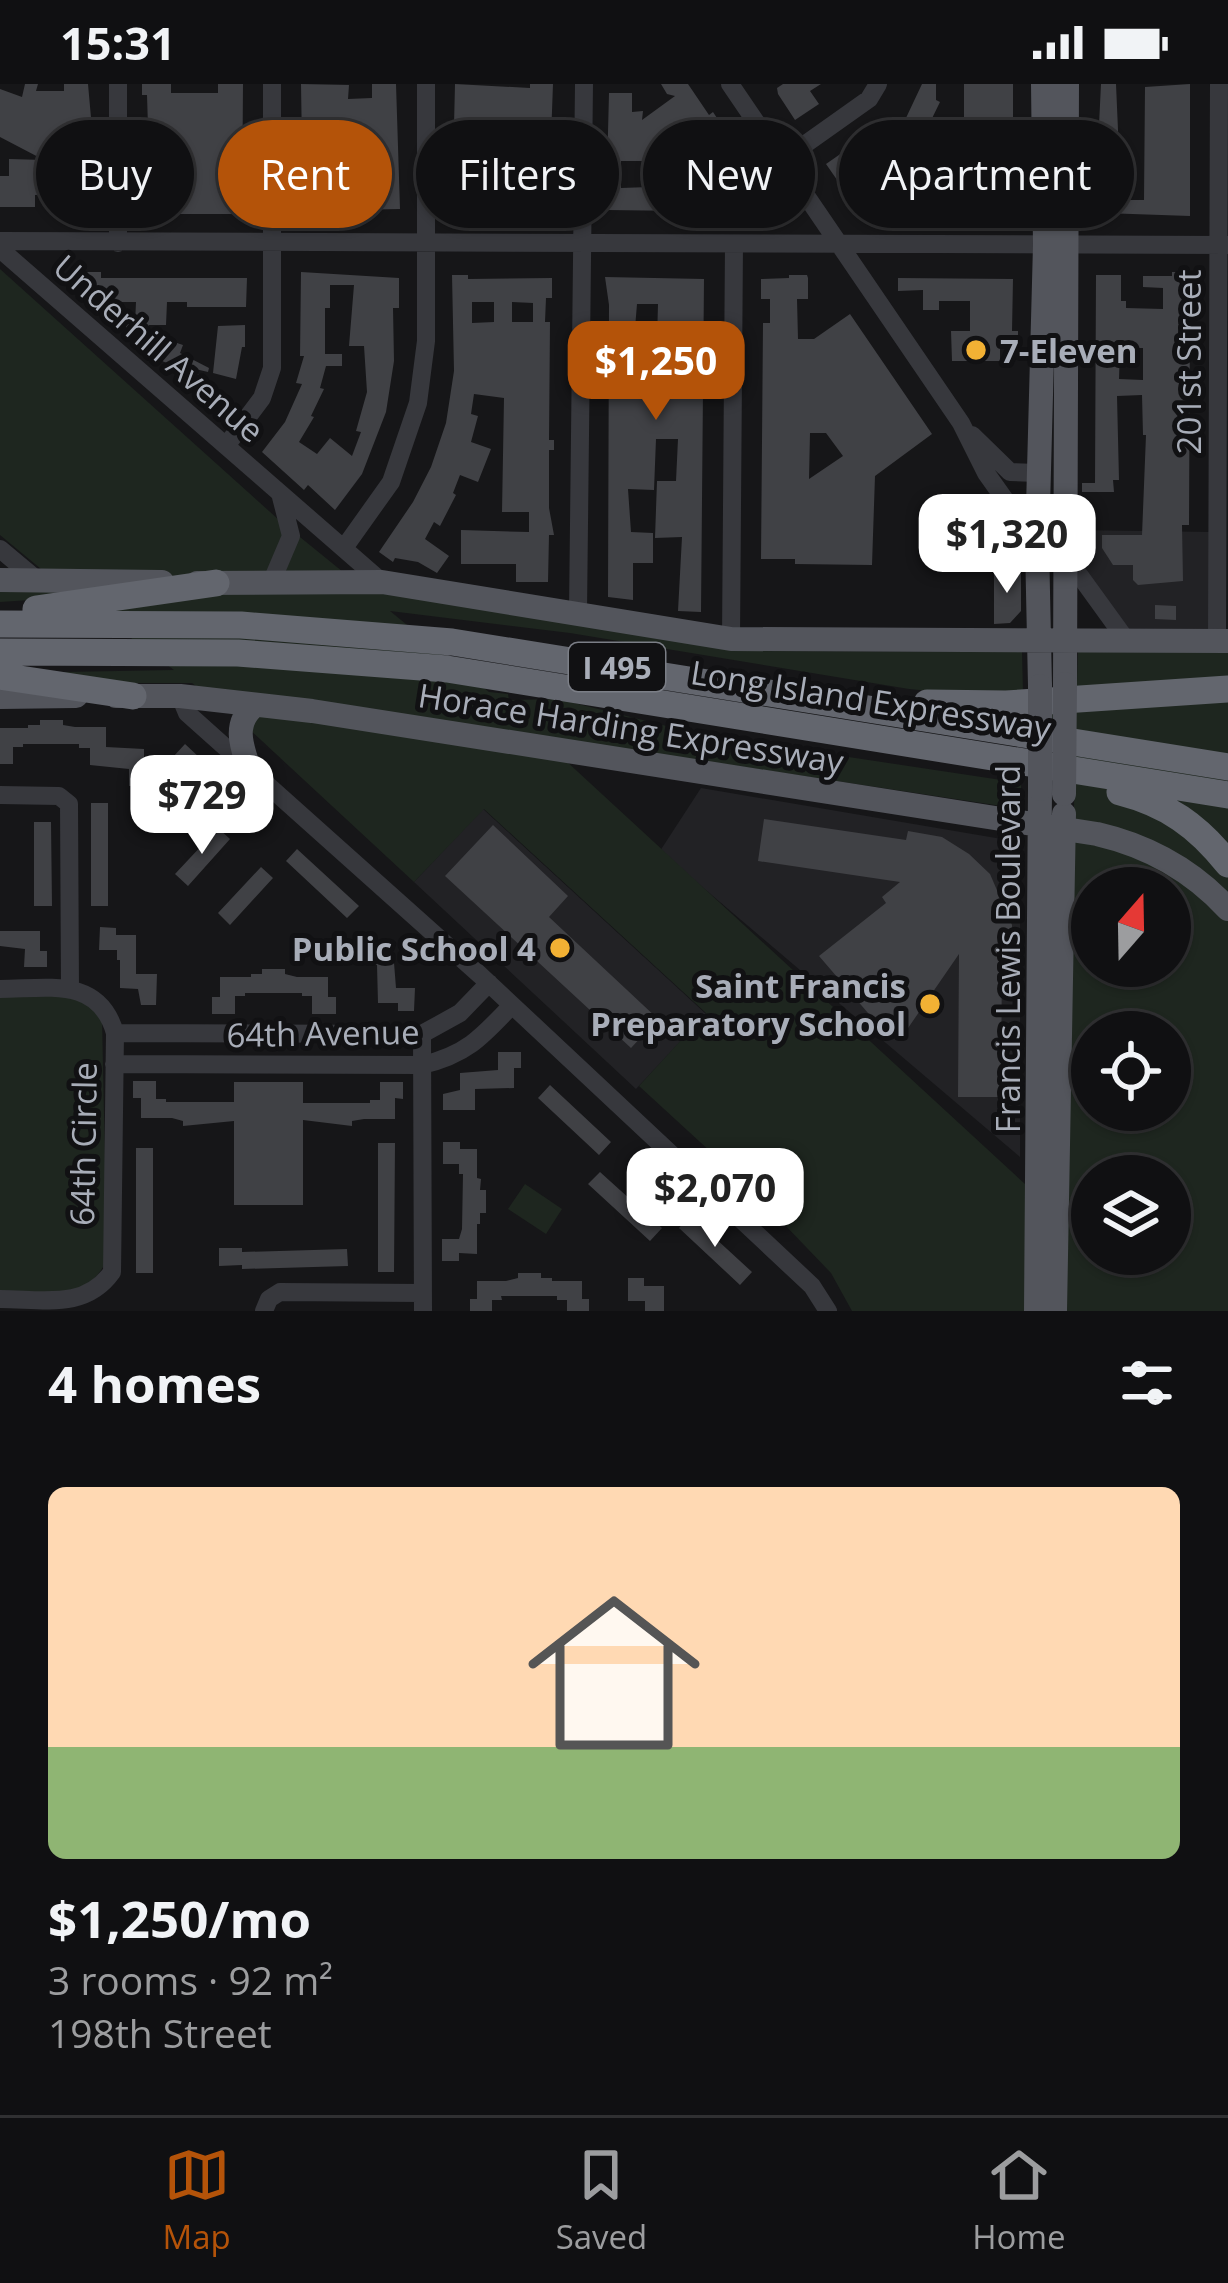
<!DOCTYPE html>
<html lang="en">
<head>
<meta charset="utf-8">
<style>
	:root { --surface:#101012; --page:#1e1e20; --text:#f1f3f6; --muted:#9c9d9f; --line:#303032; --accent:#b45309 }
	body { margin:0; font-family:"Open Sans",sans-serif; background:var(--page); color:var(--text); height:100vh; display:flex; flex-direction:column; font-size:45px; white-space:nowrap }
	* { box-sizing:border-box; margin:0 }
	p { font-size:39px; color:var(--muted) }
	.icon { flex:none; width:66px; height:66px; fill:none; stroke:currentColor; stroke-width:2; stroke-linecap:round; stroke-linejoin:round }
	.map { position:relative; height:1227px; overflow:hidden }
	.sheet { display:flex; flex-direction:column; background:var(--surface); flex:1 }
	.sheet>* { flex:none }
	.hud { position:absolute; left:36px; top:36px; width:1158px; height:108px; display:flex; gap:24px }
	.needle { width:78px; rotate:20deg }
	.fabs { position:absolute; left:1071px; top:783px; display:grid; gap:24px }
	.fabs a { display:grid; place-items:center; width:120px; height:120px; border-radius:50%; background:var(--surface); box-shadow:0 3px 9px #0004,0 0 0 3px var(--line); font-size:60px }
	.price { position:absolute; translate:-50% -102px; padding:0 27px; border-radius:24px; background:#fff; color:#222; font-size:39px; line-height:78px; filter:drop-shadow(0 3px 6px #0008) }
	.price::after { content:''; position:absolute; left:50%; top:72px; width:36px; height:27px; margin-left:-18px; background:inherit; clip-path:polygon(0 0,100% 0,50% 100%) }
	.price.active { background:var(--accent); color:#fff }
	ul { padding:0; list-style:none }
	li { display:grid; align-content:center; gap:24px; height:636px; padding:0 48px }
	li+li { border-top:3px solid var(--line) }
	li span { display:grid; place-items:center; height:372px; border-radius:18px; color:#555 }
	li>.icon { margin-inline-start:auto }
	span .icon { width:216px; height:216px; fill:#fffc; stroke-width:1 }
	li b { font-size:51px }
	h2 { display:flex; justify-content:space-between; align-items:center; height:144px; padding:0 48px; font-size:51px }
	.tag { padding:0 42px; border-radius:54px; background:var(--surface); box-shadow:0 3px 9px #0004,0 0 0 3px var(--line); font-size:42px; line-height:108px }
	.tag.active { background:var(--accent); color:#fff }
	.status { display:flex; justify-content:space-between; align-items:center; height:84px; padding:0 60px; background:var(--surface); direction:ltr }
	.status svg { height:33px; fill:currentColor }
	.dock { display:flex; justify-content:space-around; align-items:center; height:168px; border-top:3px solid var(--line); background:var(--surface); font-size:33px; color:var(--muted) }
	.dock a { display:grid; justify-items:center; gap:6px }
	.dock .active { color:var(--accent) }
	.map>svg:first-child { display:block }
	.built { fill:#222225 }
	.green { fill:#1e261f; fill-rule:evenodd }
	.building { fill:#404145; fill-rule:evenodd }
	.lines { fill:none; stroke-linecap:round; stroke-linejoin:round }
	.minor { stroke:#37383d; stroke-width:18 }
	.major { stroke:#53555c; stroke-width:24 }
	.highway { stroke:#63666e; stroke-width:27 }
	.major-bridge { stroke:#53555c; stroke-width:24 }
	.poi-dot { fill:#f2b134; stroke:#111113; stroke-width:4.5 }
	.labels { text-anchor:middle; dominant-baseline:central; stroke-width:10; stroke-linejoin:round; paint-order:stroke }
	.shield { fill:#111113; stroke:#7b7e86; stroke-width:3 }
	.shield-label { font-size:30px; font-weight:bold; fill:#a8adb8 }
	.street-label { font-size:33px; fill:#a8adb8; stroke:#111113 }
	.poi-label { font-size:33px; font-weight:bold; fill:#a8adb8; stroke:#111113; text-anchor:end }
</style>
</head>
<body>
<div class="status"><b>15:31</b><svg viewBox="0 0 49 12"><path d="M0 12V9h3v3zM5 12V6h3v6zM10 12V3h3v9zM15 12V0h3v12zM26 1h20v11H26zM47 4h2v5h-2z"/></svg></div>
<div class="map">
<svg width="1228" height="1227" viewBox="0 0 1228 1227">
	<rect width="100%" height="100%" fill="#161618"/>
	<path class="built" d="M1073,446l138,2v101l-83,-1 -55,-73z
		M701,704l319,54v315l-360,-306z
		M483,725l223,205 -70,75 -222,-207z"/>
	<path class="green" d="M0,185l279,251 85,69 395,62 263,1 1,40 -40,4 -74,-7 -339,-56 -180,-22 99,81 19,2 1,6 49,-1 145,36 318,48v26l-482,-73 524,483 13,-488 -73,-15 73,-10 2,-54 150,-1v660h-376l-21,-38 -48,-50 1,-4 -145,-133 67,-73 -222,-204 -70,73 -179,-166 -43,-33h-88l-43,-11 113,-2 -98,-73 -76,5v-13l64,-1 -64,-53zM1092,804h78v78h-78zM1092,948h78v78h-78zM1092,1092h78v78h-78z
		M0,913c33,0 83,-11 102,21l5,242c-24,47 -60,32 -107,31z
		M525,1100l37,25 -16,25 -38,-25z"/>
	<path class="building" d="M25,0h13l-2,7h28v-7h24l5,56h-5l1,38h4v10l-5,2v23h-24v-5h-4l-1,-14 -24,1v12h-35v-31h9v-17l35,1 -44,-23v-48l22,8z
		M142,0h29v9h47v-9h25l-1,130h-95l-3,-87h4l-1,-32h-5z
		M301,0l48,1 -1,14 24,-1v-14h24l4,125 -99,2v-56h-6v-9h7zM325,82h29v30h-29z
		M455,0l75,4v-4h23l-3,81 3,43 -29,1v4h-49l1,-5h-24zM465,77h25l-1,24h-25z
		M661,0h27l21,31 4,-3 26,39v26h14l-1,12 17,1 -2,22 -161,-2 3,-117h23v19l11,-1 -1,9 33,-24 -8,-2zM689,41l13,20 -17,13 -14,-20zM704,74v30l-41,-1zM621,77h26l2,26 -28,1z
		M783,0h38l-11,7 9,13 -24,16 -17,-26 -1,-6z
		M922,0h14v16l4,2 -23,47 -20,-12z
		M964,0h49v128l-147,-1v-12h39l-8,-10h27v-5l47,5 1,-24 10,1v-27h-18z
		M1101,0h15l3,69 -4,47h29l1,-113 45,-3v132l-87,-3 1,-23h-4l-3,-24z
		M880,45l13,17 -13,9 -14,-19z
		M849,64l7,10 -4,3 17,25 -18,14 -25,-36z
		M70,188h31v6h146l-1,29h-59v-5h-20l-1,23h-17v14h-14l-9,-2v-13h9l1,-22h-32v-7h-17v-8l-17,-3z
		M301,188l98,6v30h-6l1,53 -8,51 -24,62 -27,36 -27,-25 -4,5 -42,-38 23,-30 17,-38 -6,-1 8,-27h-4zM330,201h24l-5,61h15l3,46 -11,39 5,1 -9,24 -22,-18 -13,16 -18,-12 15,-25 -3,-1 13,-27 -4,-1 6,-22h16v-12h-17v-46h5z
		M1172,188h15l3,28 -1,225h-7l1,56 -45,4 -5,-5v-15h-20l-11,-17v-13h40l4,-100h-3l-1,-40 -25,1 2,84h-6l1,12h-32v-9h13l1,-208h25v26h5v7l37,1v-21l-20,-1v-11h29zM1120,264h23v32l-24,-1z
		M452,191h16v4l84,-1v20h-6l-1,24h5l-1,118h5v10h-5v58l5,27h-5l-1,47h-32v-18h-55v-34l68,2v-20h-27l2,-114 -30,-4 -3,20 7,2 -7,26 20,7 -13,33 -18,-7 -7,18 3,2 -16,31 -6,-4 -9,17 24,17 -12,17 -19,-11 -23,-4 -2,4 -14,-10 34,-50 18,-35 15,-44 8,-52zM472,218h22v20l-22,1zM512,218l21,1v19h-21z
		M789,191h18l1,3v21h-11l1,40h16l36,-25 82,120 -57,42 -3,89 -77,-1v-5h-34l2,-236h7v-24h-9v-20l28,-1zM810,349h16l17,23 -34,23z
		M605,193l99,2 -3,333 -23,-1 4,-74 -27,1 2,-57h19l2,-42h-22l-2,51 -26,-1 3,43 22,1v30h-20v37l-25,-3 1,-292zM637,220h21l-1,36h-23z
		M898,194l115,1 -1,52h6v11h-18v19h-48l-1,-30h19v-30h-31v9h-16v-20l-25,1z
		M245,241v22h-3l-6,32 -23,-6 5,-47z
		M168,256l15,5 -3,8 29,15 -1,4 -17,-4 36,32 -10,11 -39,-35 3,-7 -26,-11 4,-12 6,2z
		M994,486h27v41l-11,12 -16,1z
		M1155,521l21,1v14l-21,-1z
		M40,636h23v5l12,2h31v20l38,2v20h8v17h-23v-17l-39,-4v-17h-11v-4h-56v3h-10v17h-13v-36h28v-3h12z
		M185,660l61,57 -12,13 -61,-57z
		M91,719h17v103h-17z
		M764,735l142,21 2,-9 34,6 27,17 21,20 22,51v27h-10l-1,145h-43l1,-143 -53,77 -25,-15 -7,4 -55,-64 67,-53 -4,-6 18,-15 -142,-21z
		M34,738h17l1,84h-18z
		M493,741l75,71 -19,21 109,102 -27,29 -186,-172z
		M218,744l12,11 -42,47 -13,-12z
		M297,765l62,57 -12,12 -61,-57z
		M261,783l12,11 -43,47 -12,-12z
		M100,843l16,1v7h20v39h21l-1,31h-15l-3,-16 -18,-1v-28h-3v-10h-18z
		M0,847h40v20h7v16h-23l1,-18 -25,-3z
		M357,849h15l4,16 17,1 3,38h19l-1,23h-16v-8h-20l-1,-38h-20z
		M262,885h23v5l12,3h31v20h8v17h-24v-18h-10v-3h-57v3h-10v18h-23v-17h8v-20h31v-3h11z
		M498,968h23v16h-7v20l-39,1v21h-32v-16l17,-4v-17l38,-3z
		M133,997h23v18h10v3h68v-20h69v21h67v-3h10v-18h23v17l-8,-1v21h-31l-12,2v5l-49,-6v85h-69v-84l-51,5v-5l-11,-3h-31v-20h-8z
		M550,1001l61,57 -12,13 -61,-57z
		M443,1058h17v7h17v29l4,1 -1,11h6v23h-6v11h-3v30l-18,-1v8h-17v-22h17l3,-10 1,-55h-4v-10h-16z
		M378,1059h17l-1,129h-16z
		M136,1064h17v125h-17z
		M600,1088l62,56 -12,13 -62,-57z
		M690,1131l62,57 -12,13 -61,-57z
		M219,1164h23v4l105,-3 1,17 -106,3v-4l-23,1z
		M518,1189h23v5h11v3h30v18h7v12h-22v-11h-10v-4h-56l1,4h-10v11h-22v-12h7v-18h29l12,-3z
		M628,1194h16v8h20v25h-19v-10h-17z"/>
	<g class="lines">
		<path class="minor" d="M730,0l231,339 25,50 51,72
			M783,76l86,-61 9,-15
			M0,157l1228,4
			M118,159v-159
			M0,165l382,333
			M972,351l38,37 27,1
			M226,362l36,-48 10,-30v-284
			M344,464l47,-66 27,-79 8,-62v-257
			M0,465l37,31
			M1066,483l14,9 47,65
			M271,499l20,-47 -10,-39
			M578,528l6,-528
			M731,555l3,-395
			M1217,557l2,-557
			M180,612l7,17 293,262 332,311 16,25
			M0,711l59,1 10,8 1,185
			M0,905c47,0 99,-13 115,44l-3,239c-27,38 -69,27 -112,27
			M115,949l307,1 38,-21 29,-30
			M422,950l1,277
			M114,980l308,1c44,-10 60,-28 90,-60
			M264,1227l5,-12 11,-7 141,1"/>
		<path class="major" d="M0,496l162,2
			M197,499l185,-1 349,57 497,2
			M1065,600l2,-600
			M1040,602l-3,-141 8,-300 -2,-161
			M116,612h64l132,15 785,123c52,12 95,36 131,75
			M0,613l76,-1
			M249,684c-8,-23 -16,-45 6,-63
			M1036,1227l4,-522
			M1055,1227l9,-497"/>
		<path class="highway" d="M36,525l180,-26
			M0,540l241,1 211,17 776,125
			M0,568l238,1 209,16 781,126
			M0,592l133,20
			M927,619l79,1 222,-15
			M1120,708c47,12 78,34 108,72"/>
		<path class="major-bridge" d="M1040,705v-103
			M1064,710l1,-110"/>
	</g>
	<g class="poi-dot">
		<circle cx="976" cy="266" r="12"/>
		<circle cx="560" cy="864" r="12"/>
		<circle cx="930" cy="920" r="12"/>
	</g>
	<g class="labels">
		<rect class="shield" x="569" y="559" width="96" height="48" rx="9"/>
		<g class="shield-label">
			<text x="617" y="583">I 495</text>
		</g>
		<g class="street-label">
			<text transform="translate(159 264) rotate(41)">Underhill Avenue</text>
			<text transform="translate(1188 278) rotate(-90)">201st Street</text>
			<text transform="translate(871 616) rotate(9)">Long Island Expressway</text>
			<text transform="translate(631 644) rotate(9)">Horace Harding Expressway</text>
			<text transform="translate(1007 865) rotate(-90)">Francis Lewis Boulevard</text>
			<text transform="translate(323 949) rotate(-1)">64th Avenue</text>
			<text transform="translate(83 1060) rotate(-89)">64th Circle</text>
		</g>
		<g class="poi-label">
			<text x="1000" y="266" text-anchor="start">7-Eleven</text>
			<text x="536" y="864">Public School 4</text>
			<text x="906" y="901">Saint Francis<tspan x="906" dy="38">Preparatory School</tspan></text>
		</g>
	</g>
</svg>
<div class="fabs">
<a><svg class="needle" viewBox="-14 -14 28 28"><path d="M0-13l5 13h-10z" fill="#e53935"/><path d="M0 13l5-13h-10z" fill="#9c9d9f"/></svg></a>
<a><svg class="icon" aria-label="locate" viewBox="0 0 24 24"><circle cx="12" cy="12" r="6"/><path d="M12 2v4M12 18v4M2 12h4M18 12h4"/></svg></a>
<a><svg class="icon" aria-label="layers" viewBox="0 0 24 24"><path d="M12 4l9 5-9 5-9-5zM3 14l9 5 9-5"/></svg></a>
</div>
<b class="price active" style="left:656px;top:339px">$1,250</b>
<b class="price" style="left:1007px;top:512px">$1,320</b>
<b class="price" style="left:202px;top:773px">$729</b>
<b class="price" style="left:715px;top:1166px">$2,070</b>
<div class="hud">
<a class="tag">Buy</a>
<a class="tag active">Rent</a>
<a class="tag">Filters</a>
<a class="tag">New</a>
<a class="tag">Apartment</a>
</div>
</div>
<section class="sheet">
<h2>4 homes<svg class="icon" aria-label="filters" viewBox="0 0 24 24"><path d="M4 7h16M4 17h16"/><circle cx="9" cy="7" r="2"/><circle cx="15" cy="17" r="2"/></svg></h2>
<ul>
<li><span style="background:linear-gradient(#ffd9b3 70%,#8fb573 0)"><svg class="icon" aria-label="home" viewBox="0 0 24 24"><path d="M3 11l9-7 9 7M6 9v11h12V9"/></svg></span><div><b>$1,250/mo</b><p>3 rooms · 92 m²</p><p>198th Street</p></div></li>
</ul>
</section>
<nav class="dock">
<a class="active"><svg class="icon" aria-label="map" viewBox="0 0 24 24"><path d="M3 6l6-2 6 2 6-2v14l-6 2-6-2-6 2zM9 4v14M15 6v14"/></svg>Map</a>
<a><svg class="icon" aria-label="saved" viewBox="0 0 24 24"><path d="M7 4h10v16l-5-4-5 4z"/></svg>Saved</a>
<a><svg class="icon" aria-label="home" viewBox="0 0 24 24"><path d="M3 11l9-7 9 7M6 9v11h12V9"/></svg>Home</a>
</nav>
</body>
</html>
